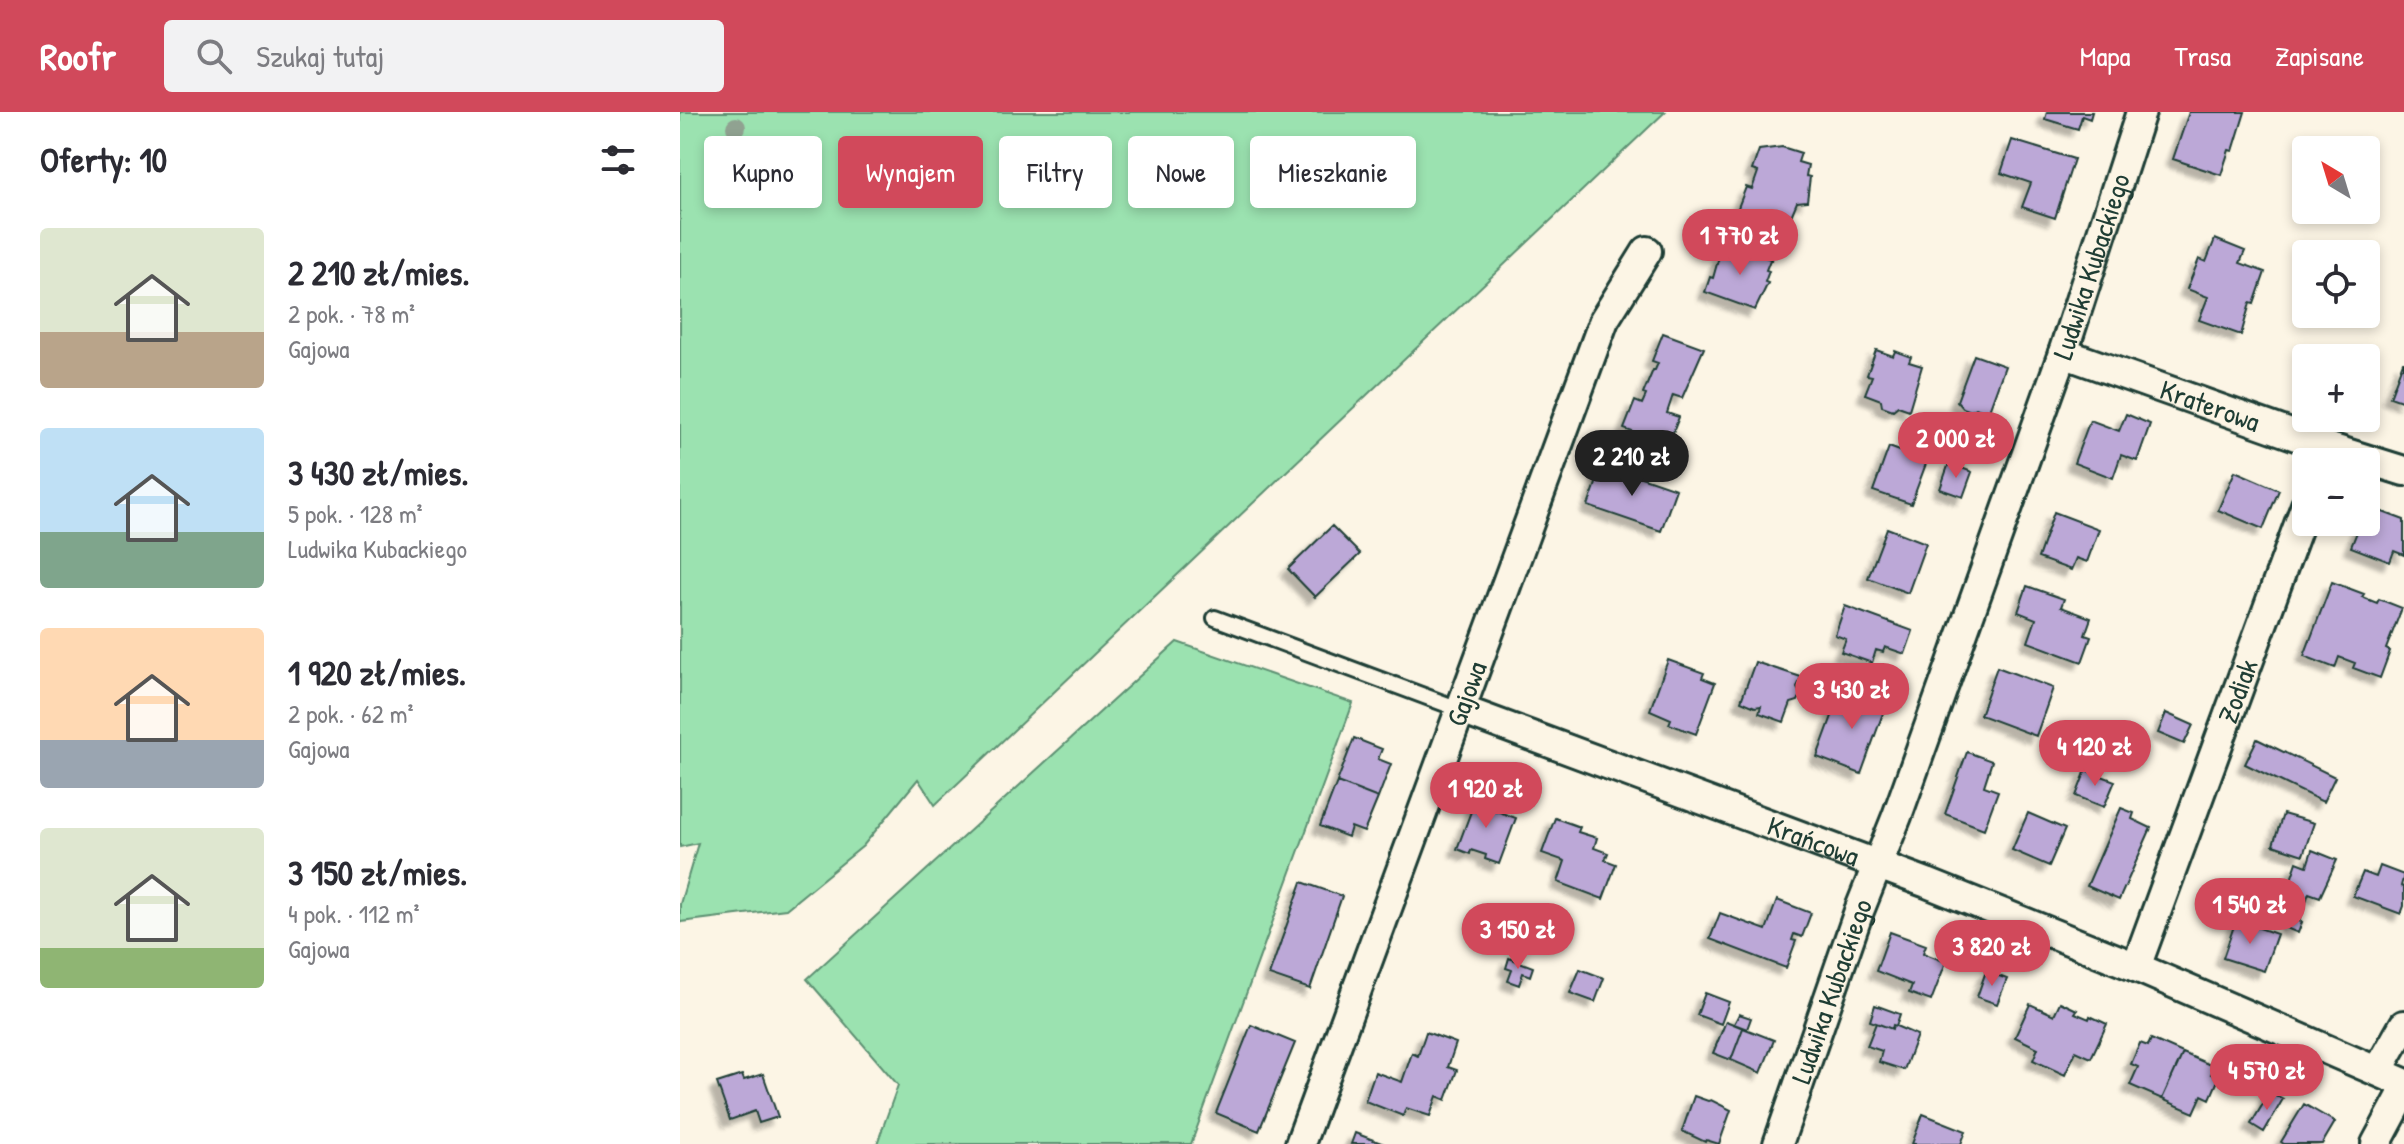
<!DOCTYPE html>
<html lang="pl">
<head>
<meta charset="utf-8">
<style>
	:root { --surface:#fff; --page:#f2f2f3; --text:#2b2b33; --muted:#7c7c81; --accent:#d1495b }
	body { margin:0; font-family:"Patrick Hand",sans-serif; background:var(--page); color:var(--text); height:100vh; display:flex; flex-direction:column; font-size:30px; white-space:nowrap }
	* { box-sizing:border-box; margin:0 }
	p { font-size:26px; color:var(--muted) }
	.icon { flex:none; width:44px; height:44px; fill:none; stroke:currentColor; stroke-width:2; stroke-linecap:round; stroke-linejoin:round }
	.map { position:relative; flex:1; overflow:hidden }
	.drawer { display:flex; flex-direction:column; background:var(--surface); width:680px }
	.drawer>* { flex:none }
	.hud { position:absolute; left:24px; top:24px; width:760px; height:72px; display:flex; gap:16px }
	.needle { width:52px; rotate:322deg }
	.buttons { position:absolute; left:1612px; top:24px; display:grid; gap:16px }
	.buttons a { display:grid; place-items:center; width:88px; height:88px; border-radius:8px; background:var(--surface); box-shadow:0 4px 12px #0003; font-size:40px }
	.price { position:absolute; translate:-50% -68px; padding:0 18px; border-radius:28px; background:var(--accent); color:#fff; font-size:26px; line-height:52px; filter:drop-shadow(0 2px 4px #0008) }
	.price::after { content:''; position:absolute; left:50%; top:48px; width:24px; height:18px; margin-left:-12px; background:inherit; clip-path:polygon(0 0,100% 0,50% 100%) }
	.price.selected { background:#222; color:#fff }
	ul { padding:0; list-style:none }
	li { display:flex; align-items:center; gap:24px; height:200px; padding:0 40px }
	li span { display:grid; place-items:center; flex:none; width:224px; height:160px; border-radius:8px; color:#555 }
	li>.icon { margin-inline-start:auto }
	span .icon { width:96px; height:96px; fill:#fffc; stroke-width:1 }
	li b { font-size:34px }
	h2 { display:flex; justify-content:space-between; align-items:center; height:96px; padding:0 40px; font-size:34px }
	.pill { padding:0 28px; border-radius:8px; background:var(--surface); box-shadow:0 4px 12px #0003; font-size:28px; line-height:72px }
	.pill.selected { background:var(--accent); color:#fff }
	header { display:flex; align-items:center; gap:48px; box-sizing:border-box; height:112px; padding:0 40px; background:var(--accent); color:#fff }
	header strong { font-size:38px }
	nav { display:flex; gap:44px; margin-inline-start:auto; font-size:28px }
	.search { width:560px; height:72px; background:var(--page); display:flex; align-items:center; gap:20px; box-sizing:border-box; padding:0 28px; border-radius:8px; color:var(--muted); font-size:30px }
	main { display:flex; flex:1; min-height:0 }
	.map>svg:first-child { display:block }
	.green { fill:#9be2b0; stroke:#5d9072; stroke-width:2 }
	.building { fill:#bca8d7; stroke:#1f3d34; stroke-width:2; filter:url(#shadow) }
	.lines { fill:none; stroke-linecap:round; stroke-linejoin:round }
	.service-casing { stroke:#1f3d34; stroke-width:20 }
	.minor-casing { stroke:#1f3d34; stroke-width:34 }
	.service { stroke:#fcf5e5; stroke-width:14 }
	.minor { stroke:#fcf5e5; stroke-width:28 }
	.tree { fill:#90a291 }
	.labels { text-anchor:middle; dominant-baseline:central; stroke-width:6; stroke-linejoin:round; paint-order:stroke }
	.street-label { font-size:28px; fill:#1f3d34; stroke:#fcf5e5 }
</style>
</head>
<body>
<header>
<strong>Roofr</strong>
<div class="search"><svg class="icon" aria-label="search" viewBox="0 0 24 24"><circle cx="10" cy="10" r="6"/><path d="M15 15l6 6"/></svg>Szukaj tutaj</div>
<nav><a>Mapa</a><a>Trasa</a><a>Zapisane</a></nav>
</header>
<main>
<section class="drawer">
<h2>Oferty: 10<svg class="icon" aria-label="filters" viewBox="0 0 24 24"><path d="M4 7h16M4 17h16"/><circle cx="9" cy="7" r="2"/><circle cx="15" cy="17" r="2"/></svg></h2>
<ul>
<li><span style="background:linear-gradient(#dfe7d0 65%,#b9a48a 0)"><svg class="icon" aria-label="home" viewBox="0 0 24 24"><path d="M3 11l9-7 9 7M6 9v11h12V9"/></svg></span><div><b>2 210 zł/mies.</b><p>2 pok. · 78 m²</p><p>Gajowa</p></div></li>
<li><span style="background:linear-gradient(#bfe0f5 65%,#7fa58c 0)"><svg class="icon" aria-label="home" viewBox="0 0 24 24"><path d="M3 11l9-7 9 7M6 9v11h12V9"/></svg></span><div><b>3 430 zł/mies.</b><p>5 pok. · 128 m²</p><p>Ludwika Kubackiego</p></div></li>
<li><span style="background:linear-gradient(#ffd9b3 70%,#9aa5b1 0)"><svg class="icon" aria-label="home" viewBox="0 0 24 24"><path d="M3 11l9-7 9 7M6 9v11h12V9"/></svg></span><div><b>1 920 zł/mies.</b><p>2 pok. · 62 m²</p><p>Gajowa</p></div></li>
<li><span style="background:linear-gradient(#dfe7d0 75%,#8fb573 0)"><svg class="icon" aria-label="home" viewBox="0 0 24 24"><path d="M3 11l9-7 9 7M6 9v11h12V9"/></svg></span><div><b>3 150 zł/mies.</b><p>4 pok. · 112 m²</p><p>Gajowa</p></div></li>
</ul>
</section>
<div class="map">
<svg width="1724" height="1032" viewBox="0 0 1724 1032">
	<defs>
		<filter id="shadow"><feDropShadow dx="-7" dy="7" stdDeviation="2" flood-color="#0004"/></filter>
	</defs>
	<rect width="100%" height="100%" fill="#fcf5e5"/>
	<filter id="ink" filterUnits="userSpaceOnUse"><feTurbulence type="fractalNoise" baseFrequency=".0125" numOctaves="2"/><feDisplacementMap in="SourceGraphic" scale="16" xChannelSelector="R" yChannelSelector="G"/><feConvolveMatrix kernelMatrix="1 2 1 2 8 2 1 2 1" color-interpolation-filters="sRGB"/></filter>
	<g filter="url(#ink)">
		<path class="green" d="M0,0h985l-730,693 -17,-26 -55,67 -77,63 -106,13v-18l18,-61 -18,4z
			M497,530l176,61 -162,441h-314l21,-59 -91,-106z"/>
		<path class="building" d="M1367,0h45l-2,7 -8,-3 -4,13 -33,-10z
			M1509,0h56l-12,39 -4,-1 -8,25 -48,-16z
			M1332,28l62,19 -19,59 -33,-11 9,-24 -30,-10z
			M1102,35l19,6 -3,9 10,3 -2,11 4,1 -3,24 -10,1 -13,31 -48,-20 10,-26 6,2 6,-17 -6,-2 7,-20z
			M1535,127l30,12 -5,12 25,9 -11,32 -4,-1 -9,32 -42,-15 9,-23 -21,-8 12,-30 7,3z
			M1044,129l49,19h-3l-4,10 3,1 -4,11 3,1 -13,27 -50,-18 5,-15 3,1 7,-25 5,2 4,-10z
			M983,221l41,15 -22,50 -9,-3 -6,18 12,4 -11,28 -44,-16 11,-28 7,3 4,-9 -3,-1 10,-24h2l3,-7 -6,-2z
			M1196,238l17,6 2,-5 16,6 -2,5 13,4 -13,44 -11,-4 -5,4 -11,-4 -1,-6 -16,-6 7,-18 -5,-1z
			M1294,243l31,11 -17,47 -12,-5 -5,3 -8,-3 -6,-7z
			M1723,250h1v40l-14,-5z
			M1446,302l24,10 -13,37 -16,-6 -8,23 -39,-15 16,-43 29,11z
			M1209,335l38,14 -16,43 -38,-13z
			M1269,351l23,9 -9,25 -23,-8z
			M923,352l73,25 -15,42 -73,-25z
			M1555,359l44,19 -16,39 -45,-19z
			M1700,399l24,9v35l-10,-4 -4,11 -39,-15 10,-25h5v-3l9,3z
			M1374,400l45,17 -12,33 -11,-4 -5,12 -33,-12z
			M652,414l28,28 -45,43 -27,-28z
			M1207,416l39,15 -18,50 -40,-15z
			M1652,470l32,12 -2,3 15,6 2,-4 23,9 -16,41 4,2 -10,27 -27,-10 2,-5 -16,-6 -4,11 -31,-12z
			M1347,474l37,13 -3,8 30,11 -6,17 6,2 -9,25 -54,-20 8,-23 -18,-7z
			M1165,494l68,25 -8,23 -20,-7 -2,5 -7,-2 -4,13 -31,-11 5,-13 -11,-4z
			M988,548l36,13 -2,5 13,5 -19,51 -27,-10 2,-5 -21,-9z
			M1075,550l46,15 -4,11 4,7 -3,6 -7,2 -7,19 -25,-9 2,-7 -6,1 -14,-6z
			M1317,555l56,21 -17,48 -56,-21z
			M1162,577l44,16 -25,69 -44,-17z
			M1486,601l27,12 -9,19 -26,-11z
			M674,626l28,11 -4,10 13,5 -13,34 -41,-16z
			M1577,627l78,38 -12,25 -78,-38z
			M1287,640l25,9 -8,25 14,5 -14,38 -39,-15z
			M1406,658l29,11 -11,26 -28,-11z
			M657,670l41,16 -14,34 -13,-5 -3,10 -28,-11z
			M799,678l14,5 -5,13 28,10 -17,46 -14,-5 1,-4 -15,-5 -1,4 -13,-5z
			M1441,696l13,5 -2,6 19,9 -32,72 -32,-14z
			M1348,701l37,16 -16,37 -37,-16z
			M1603,702l31,9 -11,32 -30,-10z
			M875,706l25,9 -2,5 19,6 -3,10 14,5 -3,7 11,4 -13,35 -45,-17 7,-21 -23,-8z
			M1632,738l25,10 -17,37 -11,-4 -10,28 3,1 -4,11 -12,-5 3,-9 -10,-4 18,-53 10,4z
			M1700,754l24,9 -3,11 3,1v19l-3,8 -48,-18 10,-24 13,5z
			M622,770l40,14 -32,93 -41,-14z
			M1097,788l34,13 -9,24 -8,-3 -2,6 4,1 -10,27 -76,-29 10,-26 46,17z
			M1556,808l41,14 -13,37 -41,-13z
			M1210,820l36,13 -3,8 23,9 -15,39 -22,-8 3,-8 -36,-14z
			M829,846l24,9 -3,9 -7,-3 -4,12 -11,-4 4,-11 -6,-2z
			M900,857l24,9 -9,24 -25,-9z
			M1306,859l21,8 -10,25 -20,-7z
			M1025,881l24,9 -8,22 -24,-9z
			M1380,890l17,8 -2,3 14,6 1,-3 17,8 -16,34 -15,-7 -11,24 -32,-15 5,-12 -23,-11 15,-33 24,11z
			M1195,893l25,9 -4,12 -3,-1 -1,4 -22,-8z
			M1059,902l12,4 -4,11 -13,-5z
			M1046,909l17,7 -12,32 -18,-7z
			M1196,911l16,6 1,-4 3,1 21,9 -13,35 -25,-8 3,-11 -15,-5z
			M571,913l44,18 -36,88 -43,-18z
			M1063,916l31,12 -13,33 -30,-13z
			M746,920l30,11 -8,24 9,3 -11,30 -9,-4 -7,20 -24,-8 -3,8 -38,-15 10,-29 27,10 10,-29 6,3z
			M1471,927l32,14 -21,46 -32,-14 8,-18 -7,-3 9,-21 8,3z
			M1503,941l32,14 -4,7 8,4 -9,21 -8,-4 -8,18 -32,-14z
			M83,962l15,43 -19,6 -4,-12 -25,9 -13,-37 25,-8 2,5z
			M1590,980l13,7 -19,33 -13,-8z
			M1014,984l14,5 3,-1 20,10 -12,34 -13,-4 -1,2 -23,-11z
			M1624,992l31,18 -13,22h-38l-3,-2z
			M1243,1002l43,17 -5,13h-49z
			M675,1021l29,11h-33z"/>
		<g class="lines">
			<defs>
				<path id="service" d="M535,506l244,91"/>
				<g id="minor">
					<path id="s1" d="M1383,241l264,94 77,24"/>
					<path id="s2" d="M779,597l468,174 209,84 268,116"/>
					<path id="s3" d="M1456,855l170,-462"/>
					<path d="M1698,959l26,-46"/>
					<path id="s4" d="M620,1032l304,-824 43,-69"/>
					<path id="s5" d="M1098,1032l81,-233 38,-95 166,-463 78,-241"/>
					<path d="M1696,1032l28,-52"/>
				</g>
			</defs>
			<use href="#service" class="service-casing"/>
			<use href="#minor" class="minor-casing"/>
			<use href="#service" class="service"/>
			<use href="#minor" class="minor"/>
		</g>
		<circle class="tree" cx="56" cy="15" r="10"/>
	</g>
	<g class="labels">
		<g class="street-label">
			<text stroke="none"><textPath href="#s5" startOffset="932">Ludwika Kubackiego</textPath></text>
			<text stroke="none"><textPath href="#s1" startOffset="156">Kraterowa</textPath></text>
			<text stroke="none"><textPath href="#s3" startOffset="294">Zodiak</textPath></text>
			<text stroke="none"><textPath href="#s4" startOffset="480">Gajowa</textPath></text>
			<text stroke="none"><textPath href="#s2" startOffset="378">Krańcowa</textPath></text>
			<text stroke="none"><textPath href="#s5" startOffset="162">Ludwika Kubackiego</textPath></text>
		</g>
	</g>
</svg>
<div class="buttons">
<a><svg class="needle" viewBox="-14 -14 28 28"><path d="M0-13l5 13h-10z" fill="#e53935"/><path d="M0 13l5-13h-10z" fill="#7c7c81"/></svg></a>
<a><svg class="icon" aria-label="locate" viewBox="0 0 24 24"><circle cx="12" cy="12" r="6"/><path d="M12 2v4M12 18v4M2 12h4M18 12h4"/></svg></a>
<a>+</a>
<a>−</a>
</div>
<b class="price" style="left:1060px;top:165px">1 770 zł</b>
<b class="price" style="left:1276px;top:368px">2 000 zł</b>
<b class="price selected" style="left:952px;top:386px">2 210 zł</b>
<b class="price" style="left:1172px;top:619px">3 430 zł</b>
<b class="price" style="left:1415px;top:676px">4 120 zł</b>
<b class="price" style="left:806px;top:718px">1 920 zł</b>
<b class="price" style="left:1570px;top:834px">1 540 zł</b>
<b class="price" style="left:838px;top:859px">3 150 zł</b>
<b class="price" style="left:1312px;top:876px">3 820 zł</b>
<b class="price" style="left:1587px;top:1000px">4 570 zł</b>
<div class="hud">
<a class="pill">Kupno</a>
<a class="pill selected">Wynajem</a>
<a class="pill">Filtry</a>
<a class="pill">Nowe</a>
<a class="pill">Mieszkanie</a>
</div>
</div>
</main>
</body>
</html>
